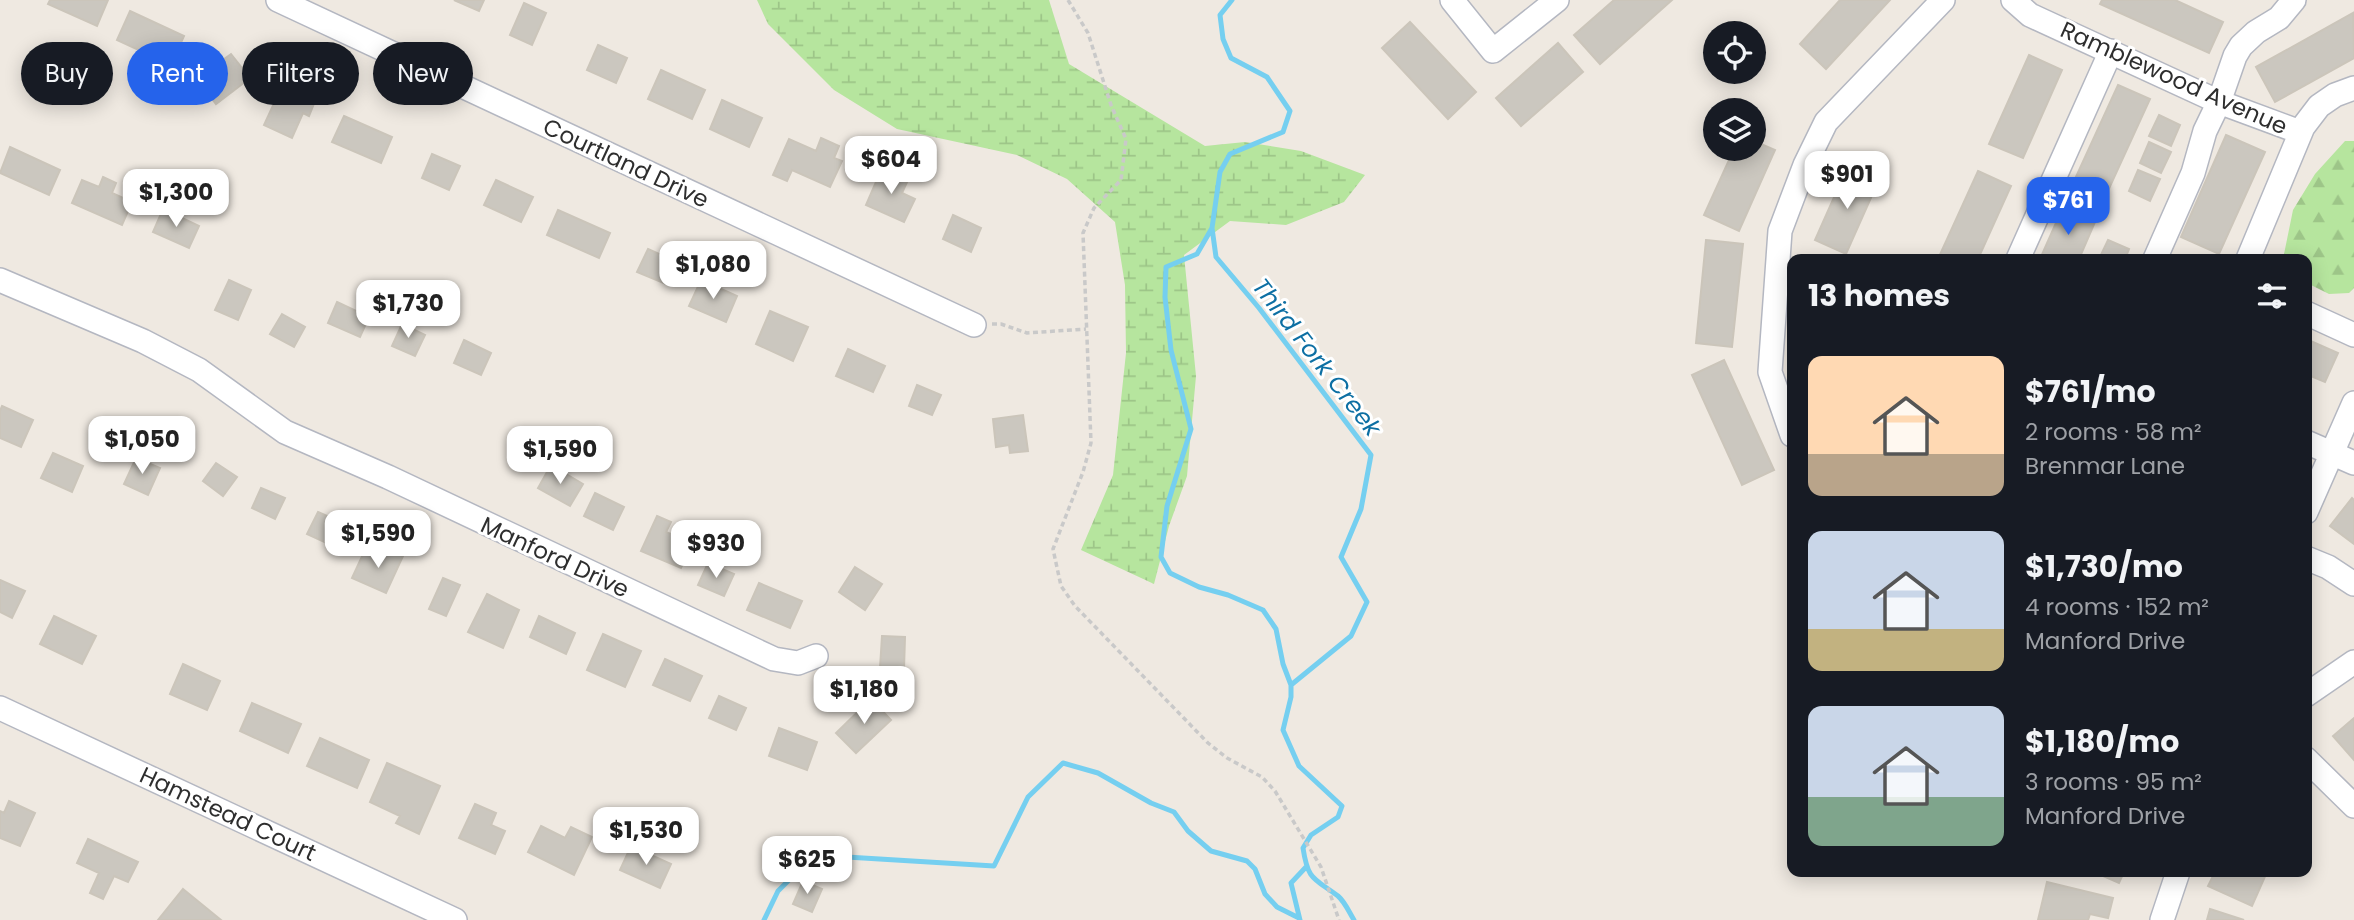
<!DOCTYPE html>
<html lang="en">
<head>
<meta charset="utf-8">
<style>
	:root { --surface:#171b24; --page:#242831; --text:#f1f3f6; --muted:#9ea1a6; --accent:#2563eb }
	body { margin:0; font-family:Poppins,sans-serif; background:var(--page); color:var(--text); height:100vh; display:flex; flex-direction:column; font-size:26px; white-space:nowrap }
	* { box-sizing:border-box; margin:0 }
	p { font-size:23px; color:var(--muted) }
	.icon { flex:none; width:38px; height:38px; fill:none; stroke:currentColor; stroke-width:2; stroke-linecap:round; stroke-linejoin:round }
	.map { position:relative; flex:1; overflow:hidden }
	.drawer { position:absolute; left:1787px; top:254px; width:525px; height:623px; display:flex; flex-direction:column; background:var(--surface); border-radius:14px; box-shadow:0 4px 18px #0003 }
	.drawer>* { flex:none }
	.top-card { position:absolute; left:21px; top:42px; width:665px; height:63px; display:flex; gap:14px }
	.buttons { position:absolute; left:1703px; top:21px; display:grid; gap:14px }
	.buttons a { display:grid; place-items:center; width:63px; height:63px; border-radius:50%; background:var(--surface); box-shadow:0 4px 18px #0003; font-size:35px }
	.price { position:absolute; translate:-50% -60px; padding:0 16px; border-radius:14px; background:#fff; color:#222; font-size:23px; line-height:46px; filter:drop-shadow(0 2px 4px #0008) }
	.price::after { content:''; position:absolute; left:50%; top:42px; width:21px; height:16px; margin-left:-10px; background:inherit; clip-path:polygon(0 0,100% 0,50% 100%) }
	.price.on { background:var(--accent); color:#fff }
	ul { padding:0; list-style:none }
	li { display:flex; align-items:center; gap:21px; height:175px; padding:0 21px }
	li span { display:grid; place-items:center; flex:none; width:196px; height:140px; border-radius:14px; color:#555 }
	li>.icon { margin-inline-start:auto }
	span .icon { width:84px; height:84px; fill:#fffc; stroke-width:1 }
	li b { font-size:30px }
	h2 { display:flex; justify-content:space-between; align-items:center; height:84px; padding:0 21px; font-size:30px }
	.pill { padding:0 24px; border-radius:32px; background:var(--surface); box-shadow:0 4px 18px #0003; font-size:24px; line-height:63px }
	.pill.on { background:var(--accent); color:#fff }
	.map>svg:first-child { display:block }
	.forest { fill:url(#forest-firs) }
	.wetland { fill:url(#wetland-marsh) }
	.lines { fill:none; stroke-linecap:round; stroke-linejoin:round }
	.stream { stroke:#75cff0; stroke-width:5 }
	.building { fill:#cbc7bf; stroke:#cbc5ba; stroke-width:2 }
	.minor-casing { stroke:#b4b7c1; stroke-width:26 }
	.path { stroke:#c9c9c9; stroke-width:3.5; stroke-dasharray:5 3.5; stroke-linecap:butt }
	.minor { stroke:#fff; stroke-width:23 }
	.labels { text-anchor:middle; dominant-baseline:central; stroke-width:6; stroke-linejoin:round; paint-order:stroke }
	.street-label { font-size:23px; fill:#2e2e2e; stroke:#fff }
	.water-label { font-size:24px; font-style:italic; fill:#0d6fa3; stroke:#fff }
</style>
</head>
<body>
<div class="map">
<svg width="2354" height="920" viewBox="0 0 2354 920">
	<defs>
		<pattern id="forest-firs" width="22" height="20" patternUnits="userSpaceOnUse" patternTransform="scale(1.75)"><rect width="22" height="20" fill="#b6e59e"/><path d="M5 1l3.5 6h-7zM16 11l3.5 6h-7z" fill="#9dc588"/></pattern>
		<pattern id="wetland-marsh" width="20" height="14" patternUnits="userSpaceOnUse" patternTransform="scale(1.75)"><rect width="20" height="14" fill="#b6e59e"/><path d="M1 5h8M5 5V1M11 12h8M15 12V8" fill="none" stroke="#9dc588"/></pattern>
	</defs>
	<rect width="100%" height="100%" fill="#efe9e1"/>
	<path class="forest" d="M2345,141h9v147l-5,5 -20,1 -22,-11 -1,-24h-23l10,-49 22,-36z"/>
	<path class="wetland" d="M757,0h292l20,64 136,82 40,-4 56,9 64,24 -21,27 -58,23 -56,-4 -46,34 12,121 -9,100 -18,50 -15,58 -73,-34 32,-75 13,-122 -1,-68 -10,-63 -48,-43 -50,-24 -120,-26 -63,-39 -66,-66z"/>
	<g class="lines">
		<path class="stream" d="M1232,0l-12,15 3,24 8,19 36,19 23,34 -7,21 -53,22 -10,18 -8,56 4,29 43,51 112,147 -10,54 -20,48 26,45 -16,34 -60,49
			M1212,228l-15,26 -31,13 -1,30 6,53 20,79 -24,77 -6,51 9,16 29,14 29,8 35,15 13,19 7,35 8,21v12l-8,33 16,36 43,40 -4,11 -27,18 -8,13c5,33 11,30 35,48 7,6 11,16 16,24
			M764,920l14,-29 36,-36 180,11 34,-69 35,-34 35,10 53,30 23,9 14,19 23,20 36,10 8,8 10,25 12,13 22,11
			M1300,920l-9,-37 15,-16"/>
	</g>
	<path class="building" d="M50,0h58l-11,26 -49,-22z
		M454,0h30l-5,11z
		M1614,0h58l-72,64 -26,-29z
		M1840,0h50l-64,69 -26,-25z
		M2102,0h73l48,22 -14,31 -109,-49z
		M524,3l22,10 -14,32 -22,-10z
		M130,11l54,25 -13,29 -54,-25z
		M2353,13l1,45 -79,44 -19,-35z
		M1410,22l66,70 -28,27 -66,-71z
		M1558,43l25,29 -62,54 -25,-28z
		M598,45l29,13 -11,25 -29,-13z
		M212,51l8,11 11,-8 19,24 -34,26 -27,-36z
		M2029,55l33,15 -39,88 -34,-14z
		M661,70l44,20 -13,29 -44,-20z
		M2118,85l32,14 -43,94 -32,-14z
		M282,86l33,15 -6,15 -6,-3 -11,25 -28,-13z
		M722,100l40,18 -13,29 -39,-18z
		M2159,115l21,10 -9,21 -22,-10z
		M344,116l48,21 -11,26 -49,-21z
		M2226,135l39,17 -46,102 -38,-17z
		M821,138l18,8 -5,12 8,3 -12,26 -38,-17 -5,11 -14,-6 16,-36 27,12z
		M1754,141l21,9 -36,81 -35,-16 30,-66h20z
		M2149,142l22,10 -10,21 -21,-10z
		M10,147l50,23 -11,25 -49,-22z
		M432,154l28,12 -11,24 -27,-12z
		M882,168l26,12 -6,13 13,6 -11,23 -38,-17z
		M1847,168l31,14 -32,72 -31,-14z
		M2138,170l22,9 -10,22 -21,-10z
		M1978,171l33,15 -33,73h-40z
		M103,177l13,6 -4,10 20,9 -10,23 -50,-22 10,-23 17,7z
		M496,180l37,17 -12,25 -37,-17z
		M2063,207l32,15 -16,37h-39z
		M163,209l36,17 -10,22 -36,-16z
		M558,210l52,23 -11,25 -52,-23z
		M953,215l28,13 -10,24 -28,-13z
		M1706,240l37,4 -11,103 -36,-4z
		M2108,240l21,9 -4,10h-26z
		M648,249l29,13 -11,22 -29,-12z
		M229,280l22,10 -13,30 -23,-10z
		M701,280l36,16 -11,26 -37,-16z
		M337,302l32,15 -9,20 -32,-14z
		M770,311l38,16 -15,34 -37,-17z
		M282,314l23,13 -11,20 -24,-13z
		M402,324l23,11 -10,21 -23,-10z
		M2306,339l32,14 -13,29 -19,-8z
		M464,340l27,13 -10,22 -27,-12z
		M848,349l37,17 -12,26 -37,-16z
		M1724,360l50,110 -32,15 -50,-110z
		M917,385l24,10 -9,20 -23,-9z
		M2,406l31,14 -12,27 -21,-9v-27z
		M1023,415l5,36 -18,2 -1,-8 -13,2 -3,-28z
		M53,453l30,13 -11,26 -31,-14z
		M136,458l24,10 -12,27 -24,-11z
		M216,463l21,14 -14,19 -20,-15z
		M551,465l32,19 -13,22 -32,-18z
		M261,488l24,10 -10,21 -23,-11z
		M595,493l29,14 -11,23 -29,-14z
		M2352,498l2,2v44l-24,-18z
		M318,512l25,11 -10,23 -26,-12z
		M657,516l14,6 -5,10 26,11 -11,25 -40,-17z
		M386,549l17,7 -17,37 -34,-15 12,-26 17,8z
		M708,563l26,11 -10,22 -26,-11z
		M855,567l27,17 -17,26 -26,-18z
		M443,578l17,7 -14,31 -17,-7z
		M0,580l25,11 -13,27 -12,-6z
		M759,583l43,18 -12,27 -43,-18z
		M487,594l32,16 -16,38 -35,-16z
		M54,616l42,20 -14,28 -42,-20z
		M539,616l36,17 -9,21 -36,-17z
		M603,634l38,17 -16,36 -38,-17z
		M882,636l23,1 -1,32 -24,-1z
		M665,659l37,17 -12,25 -37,-16z
		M183,664l37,17 -13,29 -37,-16z
		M719,696l27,12 -10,22 -27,-12z
		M871,699l20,21 -35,33 -20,-20z
		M252,703l49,21 -13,29 -48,-22z
		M2354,718v42l-21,-24z
		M779,728l38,14 -10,28 -38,-14z
		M320,738l49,22 -12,28 -50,-22z
		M387,763l53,23 -21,48 -23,-11 4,-7 -30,-14z
		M9,801l26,12 -15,33 -20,-8v-27l4,2z
		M475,804l21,9 -5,12 14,6 -10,23 -36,-16z
		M541,826l24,12 6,-11 21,10 -18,38 -46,-23z
		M88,839l50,23 -10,20 -14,-6 -11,23 -13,-6 9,-20 -22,-10z
		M631,846l40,18 -11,24 -40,-18z
		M2094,872h30l-5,11z
		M2215,872h52l-15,34 -44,-20z
		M803,881l19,8 -10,23 -19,-8z
		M2047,882l66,16 -5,20 -18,-4 -2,6h-50z
		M183,889l38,31h-63z
		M2210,909l34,11h-37z"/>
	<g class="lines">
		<defs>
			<path id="minor" d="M278,0l696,325
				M1452,0l41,51 64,-51
				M2013,0l17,15 189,87 81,30
				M2018,259l93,-208
				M2155,259l38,-86 12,-42 14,-29 16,-46 6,-10 15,-14 23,-14 15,-18
				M2248,259l55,-132 16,-21 16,-11 19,-7
				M0,280l143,61 56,29 86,62 103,45 386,182 24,4 18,-7
				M2306,313l48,22
				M1792,435l-22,-63 10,-141 25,-66 21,-43 117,-122
				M2306,442l48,21
				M2306,512l48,-109
				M2306,558l22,9 26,17
				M2306,695l48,-33
				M0,708l455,212
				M2306,759l48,47
				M2162,920l16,-48"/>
		</defs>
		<use href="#minor" class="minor-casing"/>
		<path class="path" d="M1068,0l20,33 23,72 15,34 -5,41 -27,28 -11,25 8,210 -8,29 -30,77 8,37 14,20 133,137 19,15 35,19 13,14 46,76 18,53
			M992,324h9l26,9 59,-4"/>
		<use href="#minor" class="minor"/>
	</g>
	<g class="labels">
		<g class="street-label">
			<text transform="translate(2174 78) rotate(24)">Ramblewood Avenue</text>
			<text transform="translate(626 163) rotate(25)">Courtland Drive</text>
			<text transform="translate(555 557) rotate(25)">Manford Drive</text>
			<text transform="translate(228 814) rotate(25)">Hamstead Court</text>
		</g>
		<g class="water-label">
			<text transform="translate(1317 357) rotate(52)">Third Fork Creek</text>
		</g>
	</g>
</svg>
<div class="buttons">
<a><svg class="icon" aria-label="locate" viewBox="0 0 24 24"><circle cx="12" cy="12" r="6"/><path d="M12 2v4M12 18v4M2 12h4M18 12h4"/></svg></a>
<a><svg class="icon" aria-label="layers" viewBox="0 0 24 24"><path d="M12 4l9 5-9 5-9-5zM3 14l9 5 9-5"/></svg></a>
</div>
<b class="price" style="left:891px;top:196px">$604</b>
<b class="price" style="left:1847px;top:211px">$901</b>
<b class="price" style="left:176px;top:229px">$1,300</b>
<b class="price on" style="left:2068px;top:237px">$761</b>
<b class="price" style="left:713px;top:301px">$1,080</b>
<b class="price" style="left:408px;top:340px">$1,730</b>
<b class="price" style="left:142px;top:476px">$1,050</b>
<b class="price" style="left:560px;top:486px">$1,590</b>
<b class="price" style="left:378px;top:570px">$1,590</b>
<b class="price" style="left:716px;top:580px">$930</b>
<b class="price" style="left:864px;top:726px">$1,180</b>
<b class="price" style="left:646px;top:867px">$1,530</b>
<b class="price" style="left:807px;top:896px">$625</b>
<div class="top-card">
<a class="pill">Buy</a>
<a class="pill on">Rent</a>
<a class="pill">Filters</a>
<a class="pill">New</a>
</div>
<section class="drawer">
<h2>13 homes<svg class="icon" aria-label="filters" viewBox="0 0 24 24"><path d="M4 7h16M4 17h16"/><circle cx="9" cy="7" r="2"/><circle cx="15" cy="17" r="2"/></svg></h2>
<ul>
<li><span style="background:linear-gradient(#ffd9b3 70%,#b9a48a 0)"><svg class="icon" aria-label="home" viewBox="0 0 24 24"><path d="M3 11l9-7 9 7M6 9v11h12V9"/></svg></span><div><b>$761/mo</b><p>2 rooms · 58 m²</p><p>Brenmar Lane</p></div></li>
<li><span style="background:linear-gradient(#c9d6e8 70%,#c2b280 0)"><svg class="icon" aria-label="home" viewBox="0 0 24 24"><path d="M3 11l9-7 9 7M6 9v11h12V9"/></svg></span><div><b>$1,730/mo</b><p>4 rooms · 152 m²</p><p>Manford Drive</p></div></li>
<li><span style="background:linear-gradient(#c9d6e8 65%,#7fa58c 0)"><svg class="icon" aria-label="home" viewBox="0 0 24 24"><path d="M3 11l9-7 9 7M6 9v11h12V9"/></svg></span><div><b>$1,180/mo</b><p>3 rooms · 95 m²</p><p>Manford Drive</p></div></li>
</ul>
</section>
</div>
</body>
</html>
